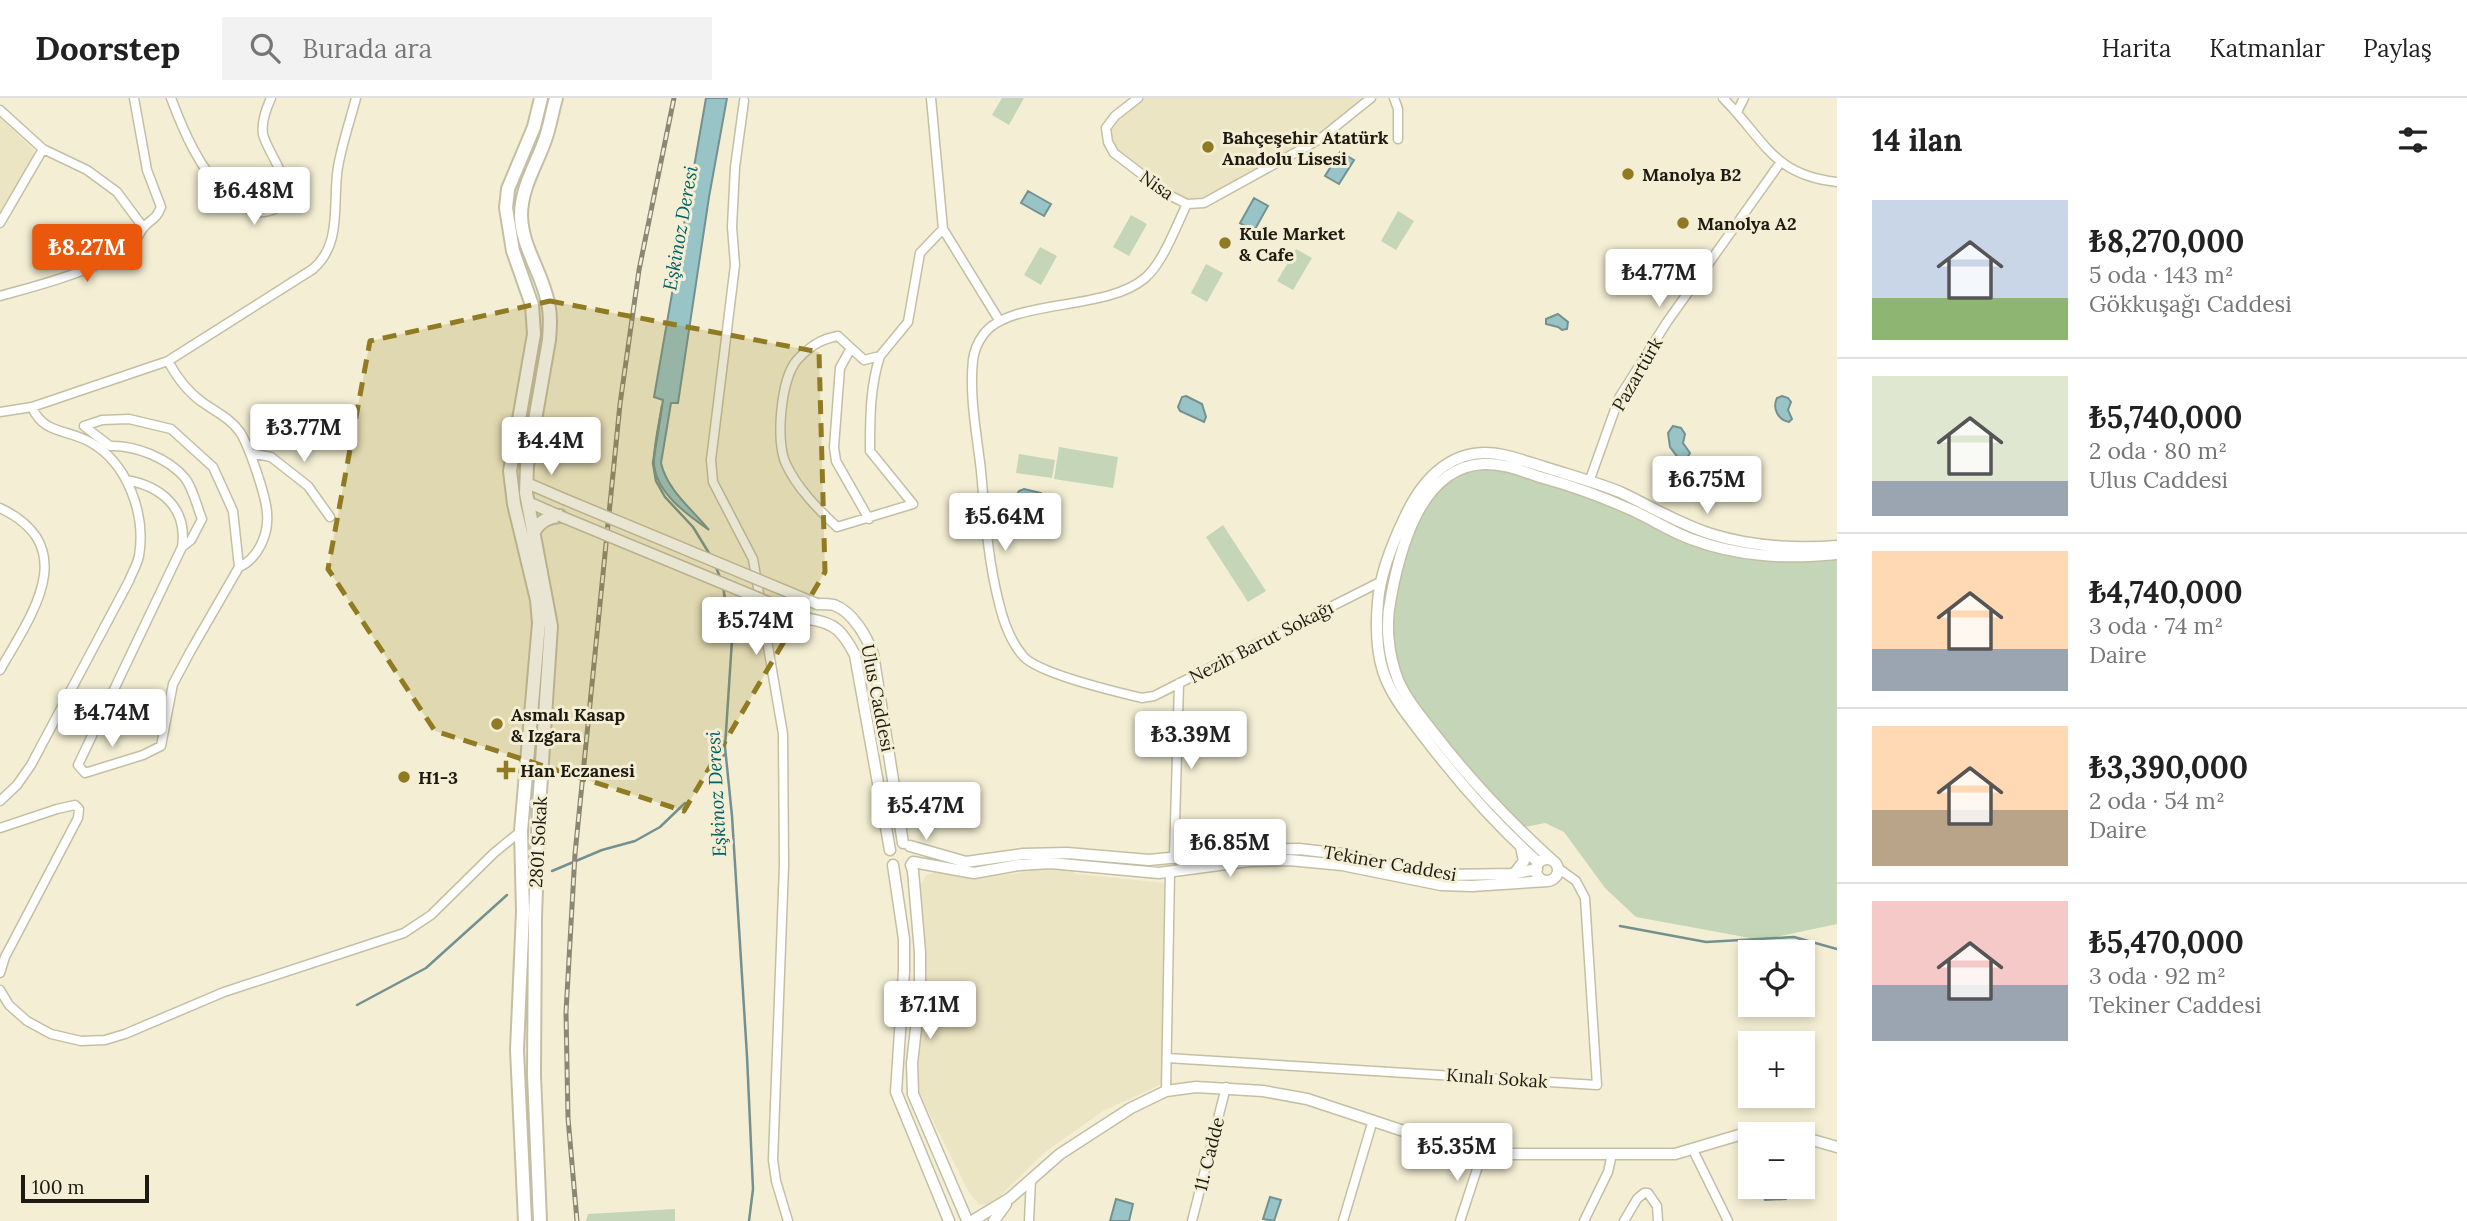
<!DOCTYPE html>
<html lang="tr">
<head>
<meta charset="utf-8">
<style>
	:root { --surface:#fff; --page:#f2f2f2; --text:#222; --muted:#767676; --line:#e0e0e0; --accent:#ea580c }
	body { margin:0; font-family:Lora,serif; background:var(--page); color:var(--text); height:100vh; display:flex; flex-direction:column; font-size:26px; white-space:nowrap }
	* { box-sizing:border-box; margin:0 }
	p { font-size:23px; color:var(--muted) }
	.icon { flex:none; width:38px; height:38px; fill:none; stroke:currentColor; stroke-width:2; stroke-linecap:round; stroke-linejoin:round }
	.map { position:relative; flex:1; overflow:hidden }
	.details { display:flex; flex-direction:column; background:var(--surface); width:630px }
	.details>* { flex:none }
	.tools { position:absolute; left:1738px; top:842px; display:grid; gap:14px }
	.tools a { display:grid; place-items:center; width:77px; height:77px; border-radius:0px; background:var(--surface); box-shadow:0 4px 10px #0003; font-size:35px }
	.scale { position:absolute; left:21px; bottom:18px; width:128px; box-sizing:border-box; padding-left:7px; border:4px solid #1c1a11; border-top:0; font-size:19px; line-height:24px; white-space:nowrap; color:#1c1a11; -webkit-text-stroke:5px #f4efd4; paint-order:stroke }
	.price { position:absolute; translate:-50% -60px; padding:0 16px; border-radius:7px; background:#fff; color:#222; font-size:23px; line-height:46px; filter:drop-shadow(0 2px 4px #0008) }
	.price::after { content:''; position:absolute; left:50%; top:42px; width:21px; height:16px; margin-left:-10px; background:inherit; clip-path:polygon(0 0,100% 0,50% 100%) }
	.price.current { background:var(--accent); color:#fff }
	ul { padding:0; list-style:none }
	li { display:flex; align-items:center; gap:21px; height:175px; padding:0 35px }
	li+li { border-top:2px solid var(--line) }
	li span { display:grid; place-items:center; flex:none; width:196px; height:140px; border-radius:0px; color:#555 }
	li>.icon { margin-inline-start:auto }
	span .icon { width:84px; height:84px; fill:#fffc; stroke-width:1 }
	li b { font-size:30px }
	h2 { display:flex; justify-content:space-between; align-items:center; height:84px; padding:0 35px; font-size:30px }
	header { display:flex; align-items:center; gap:42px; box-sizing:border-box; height:98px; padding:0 35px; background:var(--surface); border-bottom:2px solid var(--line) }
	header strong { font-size:33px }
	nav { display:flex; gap:38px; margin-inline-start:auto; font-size:24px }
	.search { width:490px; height:63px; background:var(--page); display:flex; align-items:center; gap:18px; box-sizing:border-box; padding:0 24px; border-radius:0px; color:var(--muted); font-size:26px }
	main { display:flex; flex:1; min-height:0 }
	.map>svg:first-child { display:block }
	.built { fill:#ece5c3 }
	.green { fill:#c4d5b8 }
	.water { fill:#98c4c7; stroke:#739190; stroke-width:2 }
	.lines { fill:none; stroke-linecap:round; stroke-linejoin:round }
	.stream { stroke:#739190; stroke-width:2.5 }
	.minor-casing { stroke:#c3bfa5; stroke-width:11 }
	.tertiary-casing { stroke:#c3bfa5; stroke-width:13 }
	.primary-casing { stroke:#c3bfa5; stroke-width:16 }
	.minor { stroke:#fff; stroke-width:8 }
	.tertiary { stroke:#fff; stroke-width:10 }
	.primary { stroke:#fff; stroke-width:12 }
	.rail-casing { stroke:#8a8775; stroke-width:5 }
	.rail { stroke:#f4efd4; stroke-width:2.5; stroke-dasharray:8; stroke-linecap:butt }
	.tertiary-bridge-casing { stroke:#c3bfa5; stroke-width:13; stroke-linecap:butt }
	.tertiary-bridge { stroke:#fff; stroke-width:10 }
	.marked { fill:#917b22; fill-opacity:0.2; stroke:#917b22; stroke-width:5; stroke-dasharray:14 9; stroke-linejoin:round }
	.poi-dot { fill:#917b22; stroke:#f4efd4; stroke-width:2.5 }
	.labels { text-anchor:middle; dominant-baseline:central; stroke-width:6; stroke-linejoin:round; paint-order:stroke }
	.poi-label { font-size:18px; font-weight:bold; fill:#1c1a11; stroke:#f4efd4; text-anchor:start }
	.street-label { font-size:18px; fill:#1c1a11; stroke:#f4efd4 }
	.water-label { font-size:19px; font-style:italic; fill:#016168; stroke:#f4efd4 }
</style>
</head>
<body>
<header>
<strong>Doorstep</strong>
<div class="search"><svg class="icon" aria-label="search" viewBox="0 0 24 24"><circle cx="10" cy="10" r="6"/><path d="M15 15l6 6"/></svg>Burada ara</div>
<nav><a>Harita</a><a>Katmanlar</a><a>Paylaş</a></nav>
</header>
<main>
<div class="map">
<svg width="1837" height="1123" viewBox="0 0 1837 1123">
	<rect width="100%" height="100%" fill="#f4efd4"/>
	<path class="built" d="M1138,0h233l-22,19 -145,86 -17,1 -73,-51 -8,-25z
		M0,20l34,32v5l-34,57z
		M1063,770l8,1 5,5 90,9 -4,201 -59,27 -59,42 -46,45 -12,7 -7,-1 -9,-10 -53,-105 9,-138 -6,-65 6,-11 10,-3 43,6 41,-5 14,-4z"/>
	<path class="green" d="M1002,0h22l-15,27 -17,-10z
		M1398,113l16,10 -18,29 -15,-9z
		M1131,117l16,9 -18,32 -16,-9z
		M1040,149l17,9 -16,29 -17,-10z
		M1296,151l16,9 -19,32 -16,-9z
		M1206,166l17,9 -16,29 -16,-9z
		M1059,349l59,10 -5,31 -59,-9z
		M1019,356l36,6 -3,18 -36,-5z
		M1476,368l52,11 70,18 90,36 81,21 68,-6v378l-76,16 -125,-23 -31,-29 -41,-56 -19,-9 -34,7 -71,-81 -39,-50 -14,-45 -10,-79 51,-85z
		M1223,427l43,66 -18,11 -42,-65z
		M675,1111v12h-89l2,-7z"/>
	<path class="water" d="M706,0h21l-18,99 -31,206h-7l-10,60c6,27 31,46 48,67 -21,-15 -52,-36 -55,-65 -1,-19 6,-45 9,-65l-9,-3z
		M1340,54l14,8 -15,24 -14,-8z
		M1028,93l23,13 -7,12 -23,-13z
		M1254,100l14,8 -14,25 -14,-8z
		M1558,216l10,8 -1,7 -5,1 -4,-3 -12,-3v-5z
		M1186,298l16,8 4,13 -2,5 -24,-11 -2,-4 4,-10z
		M1782,298l6,2 3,4 -3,8 4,9 -3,3c-11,-2 -17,-14 -12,-24z
		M1673,328l8,2 4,6 -2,9 7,10 -4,7 -7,-1 -9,-12 -2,-14z
		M1024,391l17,4 1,5c-11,5 -21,6 -25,19l-5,1 -5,-6 12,-21z
		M1776,1089l10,1 3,5 -3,6 -21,1 -2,-6 2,-6z
		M1270,1099l11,3 -7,21 -11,-2z
		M1116,1101l17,5 -4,17h-19z"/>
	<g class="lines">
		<path class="stream" d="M662,308l-9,57 3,18 9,16 28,30 19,31
			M716,469l5,13
			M723,489l9,53 -7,107 7,69 15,240 6,133 -4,32
			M718,664l7,-8
			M552,773l50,-21 33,-9 25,-14 25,-24
			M1620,828l86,16 88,-5 43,12
			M357,907l69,-37 81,-73"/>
		<defs>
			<path id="minor" d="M171,0c12,32 29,73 56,96 13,10 26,22 42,17 40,-11 -2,-56 -6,-77 -2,-12 3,-25 8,-36
				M931,0l12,131
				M1138,0l-23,18 -9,12 2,14 6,11 55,42 18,9 17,-1 116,-64 51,-41
				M1394,0l4,11v30
				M1723,0c42,42 49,77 114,84
				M744,3l-9,66 -3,60 3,38 -24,195 2,22 40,77 30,175 1,131 -11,295 3,21 12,40
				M0,12l43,39 44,21 30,22 26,35
				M1737,14l7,-14
				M1187,106c-11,22 -24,59 -42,74 -39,34 -136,20 -162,57 -5,7 -9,17 -10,25 -4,36 4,75 8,111 4,44 7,90 18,132 4,17 12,39 24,53 16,18 94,36 119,42l12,-2 228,-115
				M0,125l43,-74
				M0,198c39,-11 106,-27 135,-56 4,-3 5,-9 9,-13 8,-9 12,-7 17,-20l-14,-37 -13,-72
				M851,250l-11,20 -6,79 2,14 33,58
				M880,258c-10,30 -10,63 -10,95l43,53 -76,23c-19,-18 -40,-39 -51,-63 -11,-22 -5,-86 11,-104 13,-14 24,-21 41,-24l26,24 16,-4 28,-34 12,-69 23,-24 56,91
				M0,314l32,-5 136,-46 145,-92c30,-26 19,-66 25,-102 4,-23 12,-46 18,-69
				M84,328l18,-6 27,-1 42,10 42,38 20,44 6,56
				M84,328l26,20c25,-1 58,12 75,32 8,10 12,29 17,41l-11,21 -9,7
				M250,355l21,4 37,29 22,31
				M126,382c35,6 62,28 56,67l-104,218 7,8 58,-18 18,-9 12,-62 17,-32 49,-85c19,-8 30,-33 28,-54 -1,-17 -18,-67 -27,-81 -10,-14 -24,-20 -38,-30 -14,-10 -26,-26 -34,-41
				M1589,384l30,-84 48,-76 113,-159
				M0,410c82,39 32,106 0,162
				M0,703l17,-16 14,-20 98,-184c3,-8 8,-16 10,-25 7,-41 -11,-93 -49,-114 -23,-13 -47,-8 -58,-35
				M0,730l57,-19 18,-4 4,4 -1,9 -73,139 -5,16
				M1174,761l5,-176
				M0,892l9,15 18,16 24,13 30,7 24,-1 20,-6 99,-42 180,-59 27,-18 63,-62 27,-22
				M1167,960l430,27 -12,-187 -9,-17 -18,-13
				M1166,993l4,-219
				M1693,1052l35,71
				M1029,1123l2,-42
				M1192,1123l34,-134
				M1343,1123l30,-101
				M1460,1123l22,-67
				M1584,1123l24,-49 4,-18
				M1624,1123l13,-22 7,-6h4l9,13 1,15"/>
			<path id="tertiary" d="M527,385l37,16
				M528,404l32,14
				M817,506c5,0 13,0 17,1 19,7 33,32 39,49l30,189
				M809,521c27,4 34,13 46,36l35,195
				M910,748l56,16 57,-8 44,-1 82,7 102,-10 48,-1 43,5 68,16 36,5 65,-1 26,-5
				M1536 772a11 11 0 1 1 22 0a11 11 0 1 1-22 0Z
				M1552,762c-42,-38 -80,-78 -115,-123 -14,-18 -30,-36 -39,-57 -10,-26 -13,-56 -7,-83 9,-49 31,-131 93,-133 19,-1 38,7 56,13 33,9 63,20 94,34 19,9 38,21 57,28 48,18 95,20 146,15
				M913,764l61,11 45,-8 31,-2 109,10 90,-12 40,-1 53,5 99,20 31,1 76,-5
				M1539,765c-43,-38 -79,-79 -114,-125 -16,-21 -34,-42 -42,-67 -7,-22 -7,-46 -5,-69 2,-28 15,-60 27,-85 19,-41 50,-72 98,-62 14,3 28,8 41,12 25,8 51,15 76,25 30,14 59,32 91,42 41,13 84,15 126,12
				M893,767l11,74v32l-8,121 53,129
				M911,767l2,6 7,81v42l-8,69 1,31 54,126
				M1514,776l10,-13 -3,-14
				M1802,1039l35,10
				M972,1123l38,-23 50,-44 71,-46 35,-17 30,-4 67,4 44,8 133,44 42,11h193l64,-19 27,-4 24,3
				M994,1123l12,-17"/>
			<path id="primary" d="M533,436c5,-12 14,-17 27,-18
				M525,1123l-8,-171 6,-138 -2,-81 18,-208 -2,-23 -23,-96 -4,-33 24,-137 -2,-29 -19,-54 -7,-43 2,-19 26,-62 7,-29
				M540,1123l-6,-146 1,-158 4,-110 12,-181 -25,-133 1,-27 22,-126c1,-13 2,-25 -1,-37 -6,-31 -26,-55 -27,-87 0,-29 15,-50 24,-76 5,-14 7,-28 11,-42"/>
		</defs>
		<use href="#minor" class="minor-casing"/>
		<use href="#tertiary" class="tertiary-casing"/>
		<use href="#primary" class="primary-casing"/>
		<use href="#minor" class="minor"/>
		<use href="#tertiary" class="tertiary"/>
		<use href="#primary" class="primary"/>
		<defs>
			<path id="rail" d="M577,1123l-9,-103 -2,-106 9,-158 45,-450 19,-134 35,-172"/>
		</defs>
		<use href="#rail" class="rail-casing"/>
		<use href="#rail" class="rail"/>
		<defs>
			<path id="tertiary-bridge" d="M564,401l253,105
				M560,418l249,103"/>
		</defs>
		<use href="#tertiary-bridge" class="tertiary-bridge-casing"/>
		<use href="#tertiary-bridge" class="tertiary-bridge"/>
	</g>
	<path class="marked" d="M550,203l269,51 6,220 -141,239 -249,-80 -107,-162 42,-228z"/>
	<g class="poi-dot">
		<circle cx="1208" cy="49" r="7"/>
		<circle cx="1628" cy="76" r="7"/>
		<circle cx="1683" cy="125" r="7"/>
		<circle cx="1225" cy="145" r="7"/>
		<circle cx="497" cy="626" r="7"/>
		<path d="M502.5 661.5h7v7h7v7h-7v7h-7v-7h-7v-7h7z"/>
		<circle cx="404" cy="679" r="7"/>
	</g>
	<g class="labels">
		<g class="poi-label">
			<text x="1222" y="39">Bahçeşehir Atatürk<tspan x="1222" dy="21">Anadolu Lisesi</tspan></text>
			<text x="1642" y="76">Manolya B2</text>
			<text x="1697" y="125">Manolya A2</text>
			<text x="1239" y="135">Kule Market<tspan x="1239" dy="21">&amp; Cafe</tspan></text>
			<text x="511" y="616">Asmalı Kasap<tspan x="511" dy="21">&amp; Izgara</tspan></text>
			<text x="520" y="672">Han Eczanesi</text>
			<text x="418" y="679">H1-3</text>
		</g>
		<g class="street-label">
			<text transform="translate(1157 87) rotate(35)">Nisa</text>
			<text transform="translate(1637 276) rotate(-60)">Pazartürk</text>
			<text transform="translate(1261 544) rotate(-27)">Nezih Barut Sokağı</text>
			<text transform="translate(878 600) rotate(79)">Ulus Caddesi</text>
			<text transform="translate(538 744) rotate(-87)">2801 Sokak</text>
			<text transform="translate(1390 765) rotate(10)">Tekiner Caddesi</text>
			<text transform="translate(1497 980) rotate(4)">Kınalı Sokak</text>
			<text transform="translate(1209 1056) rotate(-76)">11. Cadde</text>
		</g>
		<g class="water-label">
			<text transform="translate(680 130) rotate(-80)">Eşkinoz Deresi</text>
			<text transform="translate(716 696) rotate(-93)">Eşkinoz Deresi</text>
		</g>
	</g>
</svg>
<div class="tools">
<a><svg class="icon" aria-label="locate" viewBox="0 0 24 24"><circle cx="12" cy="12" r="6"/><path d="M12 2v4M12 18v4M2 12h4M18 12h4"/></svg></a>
<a>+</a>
<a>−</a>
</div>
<div class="scale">100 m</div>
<b class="price" style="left:254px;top:129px">₺6.48M</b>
<b class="price current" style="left:87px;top:186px">₺8.27M</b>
<b class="price" style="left:1659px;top:211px">₺4.77M</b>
<b class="price" style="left:304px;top:366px">₺3.77M</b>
<b class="price" style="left:551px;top:379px">₺4.4M</b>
<b class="price" style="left:1707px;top:418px">₺6.75M</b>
<b class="price" style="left:1005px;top:455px">₺5.64M</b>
<b class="price" style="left:756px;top:559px">₺5.74M</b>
<b class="price" style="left:112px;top:651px">₺4.74M</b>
<b class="price" style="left:1191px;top:673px">₺3.39M</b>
<b class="price" style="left:926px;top:744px">₺5.47M</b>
<b class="price" style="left:1230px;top:781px">₺6.85M</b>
<b class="price" style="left:930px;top:943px">₺7.1M</b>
<b class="price" style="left:1457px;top:1085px">₺5.35M</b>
</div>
<section class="details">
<h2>14 ilan<svg class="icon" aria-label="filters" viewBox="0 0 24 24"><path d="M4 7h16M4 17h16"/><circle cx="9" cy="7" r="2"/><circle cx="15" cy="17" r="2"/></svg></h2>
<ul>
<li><span style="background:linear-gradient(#c9d6e8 70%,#8fb573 0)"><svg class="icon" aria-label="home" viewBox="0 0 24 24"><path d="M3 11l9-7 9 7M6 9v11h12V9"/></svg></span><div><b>₺8,270,000</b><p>5 oda · 143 m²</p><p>Gökkuşağı Caddesi</p></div></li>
<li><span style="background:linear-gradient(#dfe7d0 75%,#9aa5b1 0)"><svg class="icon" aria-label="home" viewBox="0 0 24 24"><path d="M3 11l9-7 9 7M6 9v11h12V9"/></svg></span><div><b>₺5,740,000</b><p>2 oda · 80 m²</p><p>Ulus Caddesi</p></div></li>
<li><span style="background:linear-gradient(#ffd9b3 70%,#9aa5b1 0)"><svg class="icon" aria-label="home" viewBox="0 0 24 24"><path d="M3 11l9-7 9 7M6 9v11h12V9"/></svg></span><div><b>₺4,740,000</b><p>3 oda · 74 m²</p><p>Daire</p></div></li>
<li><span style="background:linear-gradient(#ffd9b3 60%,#b9a48a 0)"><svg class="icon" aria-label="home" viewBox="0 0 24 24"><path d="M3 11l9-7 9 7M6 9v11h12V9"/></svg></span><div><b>₺3,390,000</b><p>2 oda · 54 m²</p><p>Daire</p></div></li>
<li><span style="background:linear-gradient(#f6c9c9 60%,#9aa5b1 0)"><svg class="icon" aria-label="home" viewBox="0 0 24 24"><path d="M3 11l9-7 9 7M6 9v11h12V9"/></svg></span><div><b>₺5,470,000</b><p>3 oda · 92 m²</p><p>Tekiner Caddesi</p></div></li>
</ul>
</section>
</main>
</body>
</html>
